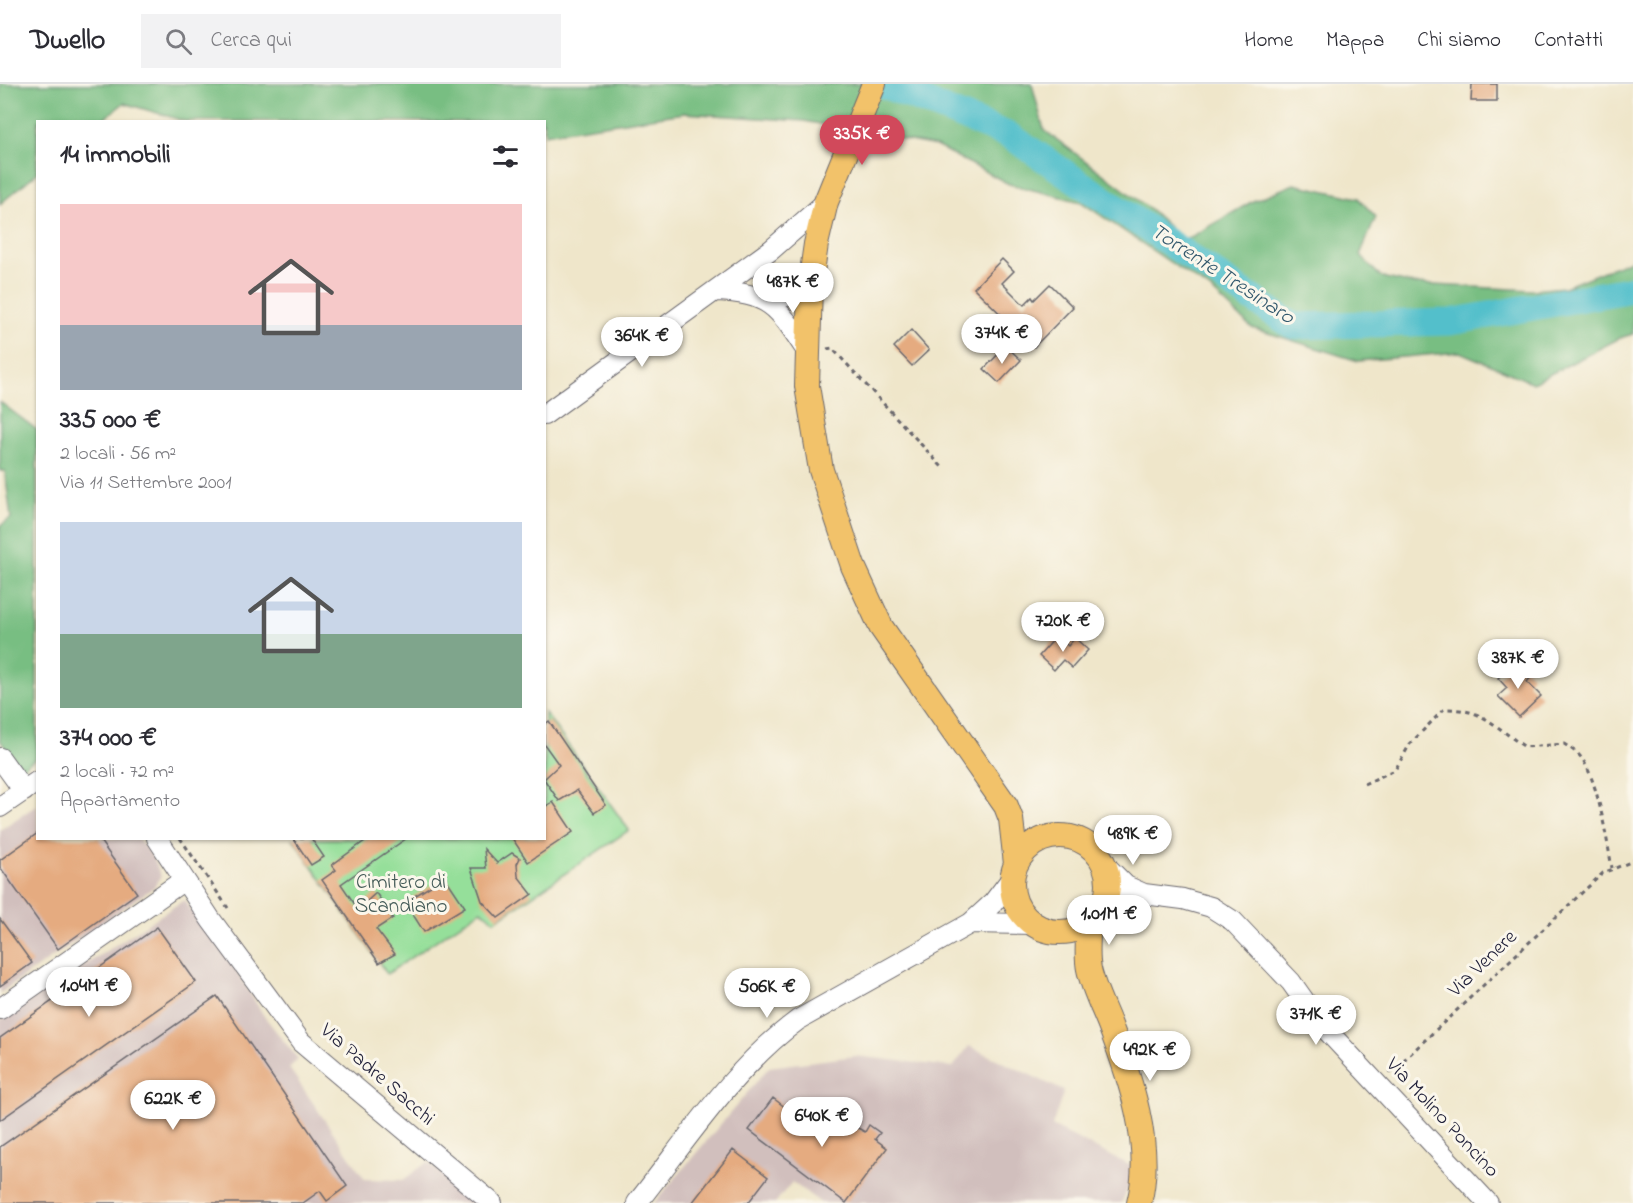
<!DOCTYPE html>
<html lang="it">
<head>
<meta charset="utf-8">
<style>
	:root { --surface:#fff; --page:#f2f2f3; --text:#2b2b33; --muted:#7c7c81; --line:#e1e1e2; --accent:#d1495b }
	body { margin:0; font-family:"Indie Flower",sans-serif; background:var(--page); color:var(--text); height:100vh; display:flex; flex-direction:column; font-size:22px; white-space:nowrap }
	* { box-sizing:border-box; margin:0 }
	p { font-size:20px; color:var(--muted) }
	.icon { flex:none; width:33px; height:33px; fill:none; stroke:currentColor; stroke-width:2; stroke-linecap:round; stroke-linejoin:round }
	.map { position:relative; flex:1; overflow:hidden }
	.side { position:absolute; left:36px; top:36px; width:510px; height:720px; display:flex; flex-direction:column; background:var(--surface); border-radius:0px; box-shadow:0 2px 4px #0004 }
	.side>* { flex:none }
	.price { position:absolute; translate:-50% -51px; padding:0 14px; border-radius:21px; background:#fff; color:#222; font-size:20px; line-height:39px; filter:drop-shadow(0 2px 3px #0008) }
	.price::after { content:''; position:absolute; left:50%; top:36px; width:18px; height:14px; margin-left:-9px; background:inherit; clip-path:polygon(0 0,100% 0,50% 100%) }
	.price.on { background:var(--accent); color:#fff }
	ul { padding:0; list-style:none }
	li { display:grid; align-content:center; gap:12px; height:318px; padding:0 24px }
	li span { display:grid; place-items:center; height:186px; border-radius:0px; color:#555 }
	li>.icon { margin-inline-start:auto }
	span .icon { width:108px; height:108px; fill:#fffc; stroke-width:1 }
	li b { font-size:26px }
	h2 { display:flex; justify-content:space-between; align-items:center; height:72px; padding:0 24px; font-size:26px }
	header { display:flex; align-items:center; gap:36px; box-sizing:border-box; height:84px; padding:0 30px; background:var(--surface); border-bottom:2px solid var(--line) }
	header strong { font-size:28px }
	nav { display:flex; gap:33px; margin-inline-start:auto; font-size:21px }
	.search { width:420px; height:54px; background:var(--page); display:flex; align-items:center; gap:15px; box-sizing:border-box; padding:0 21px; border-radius:0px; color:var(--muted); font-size:22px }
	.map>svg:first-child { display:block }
	.industrial { fill:#d1bfbd }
	.green { fill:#95df9a; stroke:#5c806a; stroke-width:1.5 }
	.forest { fill:#78be82; stroke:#4d705e; stroke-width:1.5 }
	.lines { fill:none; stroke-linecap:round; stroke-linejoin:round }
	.river { stroke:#52bfcb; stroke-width:27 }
	.building { fill:#e5ab80 }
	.minor-casing { stroke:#6a676d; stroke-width:22 }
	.major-casing { stroke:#6a676d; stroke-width:26 }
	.path { stroke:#6a676d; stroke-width:3; stroke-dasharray:4.5 4.5; stroke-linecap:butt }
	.minor { stroke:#fff; stroke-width:20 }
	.major { stroke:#f2c26a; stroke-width:24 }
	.labels { text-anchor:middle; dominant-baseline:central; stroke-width:6; stroke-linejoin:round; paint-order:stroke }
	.park-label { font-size:21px; fill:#445b58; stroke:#fbf7ec }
	.street-label { font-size:21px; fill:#22223b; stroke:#fbf7ec }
	.water-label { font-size:22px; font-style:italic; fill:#33596d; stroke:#fbf7ec }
</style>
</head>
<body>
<header>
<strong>Dwello</strong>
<div class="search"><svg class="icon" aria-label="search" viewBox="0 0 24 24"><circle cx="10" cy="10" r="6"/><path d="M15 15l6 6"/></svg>Cerca qui</div>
<nav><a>Home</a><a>Mappa</a><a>Chi siamo</a><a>Contatti</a></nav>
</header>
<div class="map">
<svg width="1633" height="1119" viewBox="0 0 1633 1119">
	<rect width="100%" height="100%" fill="#fbf7ec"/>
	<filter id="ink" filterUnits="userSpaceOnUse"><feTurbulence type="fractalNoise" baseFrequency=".0167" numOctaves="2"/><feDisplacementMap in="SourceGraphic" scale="12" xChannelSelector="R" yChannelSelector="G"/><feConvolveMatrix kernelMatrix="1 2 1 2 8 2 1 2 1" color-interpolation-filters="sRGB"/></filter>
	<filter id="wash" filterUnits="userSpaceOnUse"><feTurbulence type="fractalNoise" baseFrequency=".008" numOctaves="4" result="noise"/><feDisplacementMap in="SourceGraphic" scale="24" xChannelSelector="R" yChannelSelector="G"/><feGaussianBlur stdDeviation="1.35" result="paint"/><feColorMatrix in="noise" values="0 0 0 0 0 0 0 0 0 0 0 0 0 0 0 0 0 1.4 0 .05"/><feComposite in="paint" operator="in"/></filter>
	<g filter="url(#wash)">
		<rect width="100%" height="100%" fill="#efe6ca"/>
		<path class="industrial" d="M37,721l1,33 100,1 15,19 8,18 -7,11 -154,106v-163z
			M184,816l49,66 31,50 34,43 -9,9 76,111 38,1 25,-18 51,41h-479v-182z
			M969,962l95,45 -12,35 85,43 -16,34h-300l-29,-21 -17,21h-121l115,-136 86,-11 98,11z"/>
		<path class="green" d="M545,629l84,117 -134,91 -14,-11 -94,64 -94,-135 251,-1z"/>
		<path class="forest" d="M0,0h881l10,4 2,-4h139l12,46 106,79 34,32 69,-40 41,-17 64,14 18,19 -16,38 21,22 33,7 118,6 33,-3 68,-28v75l-13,4 -87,45 -73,-31 -102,9 -106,-33 -41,-38 -130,-88 -72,-18 -73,-38 -132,-25 -120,-8 -139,21 -1,-12 -360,-1 -60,-18 -23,18 -63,1 -1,51 -37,31z
			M0,318l37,28v327l-17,13 -20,-30v-214l11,-8 -6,-47h-5z"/>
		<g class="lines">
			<path class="river" d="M881,0l129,52 283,190 157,-4 183,-33"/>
		</g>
		<g id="blocks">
			<path class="building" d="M1472,0h25v17h-26z
				M1002,175l12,12 -12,12 22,22 8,-8 2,3 16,-16 23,23 -39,40 -60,-59z
				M911,246l18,20 -17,16 -18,-19z
				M1006,262l15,14 -22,23 -15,-14z
				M1057,552l11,10 7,-8 13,12 -16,18 -9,-8 -9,10 -15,-14z
				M1512,580l5,5 4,-5 11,12 -5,6 14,14 -22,21 -21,-21 9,-8 -9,-10z
				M549,637l57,84 -12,8 -17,-23 -18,11 -15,-22 15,-14 -15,-21v-19z
				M553,718l20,30 -45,30 -16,-24h32v-31z
				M38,749v5h60l39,55 -79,56 -58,-82v-7z
				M293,754h18l13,19 -13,8z
				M369,754h38l-66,46 17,25 18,-16 17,25 -17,11 19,25 -16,9 -57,-83 14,-10 -4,-5z
				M484,765l13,14 15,-10 8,5 -3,6 1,12 14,18 -34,24 -16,-17 -11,-33h15z
				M445,793l20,30 -41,25 -19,-30z
				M0,835l32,44 -32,23z
				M157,843l39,55 -196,138v-82z
				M217,912l130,190 -20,15 -7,-10 -17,12h-303v-56z
				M773,1014l47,36 14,-19 31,17 4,-7 11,8 -5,6 12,9 -41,55 -97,-73z
				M733,1066l35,27 -20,26h-56z"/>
		</g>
	</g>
	<g filter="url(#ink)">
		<use href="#blocks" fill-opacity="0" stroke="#6a676d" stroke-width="1.5"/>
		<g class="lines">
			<defs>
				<path id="minor" d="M717,207c55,2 62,18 91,62
					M760,214l38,-3 12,-9
					M544,331l227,-165 55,-48
					M0,674l24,33
					M0,723l38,-26
					M157,754l54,82 90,122 191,161
					M1103,779l23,23 18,8 39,5 28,8 22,14 58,61 29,41 168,180
					M1101,826l43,-16
					M971,839l61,1
					M0,925l184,-129
					M637,1119c50,-63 96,-135 161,-183l173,-97 22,-20 19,-25"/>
				<path id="major" d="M874,0l-48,118 -10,42 -6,42 -3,100 14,84 32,96 28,61 125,179 5,13 5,45
					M1012 800a48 48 0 1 1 96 0a48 48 0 1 1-96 0Z
					M1089,839c-1,15 -3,32 0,46 4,19 14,38 21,56 20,53 44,121 29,178"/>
			</defs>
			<use href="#minor" class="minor-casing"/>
			<use href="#major" class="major-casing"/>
			<path class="path" d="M827,265l5,-1 110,119
				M1364,700l31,-14 15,-26 34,-35c41,0 49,17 81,38l39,-3c5,3 11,7 15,11 18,19 28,86 33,113
				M180,754l48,70
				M1390,989l213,-200 30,-12"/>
			<use href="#minor" class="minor"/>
			<use href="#major" class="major"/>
		</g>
	</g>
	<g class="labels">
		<g class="park-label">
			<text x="401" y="799">Cimitero di<tspan x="401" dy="24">Scandiano</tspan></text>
		</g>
		<g class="street-label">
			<text transform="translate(1483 880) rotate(-44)">Via Venere</text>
			<text transform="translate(377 991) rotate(41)">Via Padre Sacchi</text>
			<text transform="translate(1442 1034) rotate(47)">Via Molino Poncino</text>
		</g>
		<g class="water-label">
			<text transform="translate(1222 191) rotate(33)">Torrente Tresinaro</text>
		</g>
	</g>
</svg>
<b class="price on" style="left:862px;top:82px">335K €</b>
<b class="price" style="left:793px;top:230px">487K €</b>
<b class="price" style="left:1002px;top:281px">374K €</b>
<b class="price" style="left:642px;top:284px">364K €</b>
<b class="price" style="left:1063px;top:569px">720K €</b>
<b class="price" style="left:1518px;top:606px">387K €</b>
<b class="price" style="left:1133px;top:782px">489K €</b>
<b class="price" style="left:1109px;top:862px">1.01M €</b>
<b class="price" style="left:89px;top:934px">1.04M €</b>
<b class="price" style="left:767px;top:935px">506K €</b>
<b class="price" style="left:1316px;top:962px">371K €</b>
<b class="price" style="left:1150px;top:998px">492K €</b>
<b class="price" style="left:173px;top:1047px">622K €</b>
<b class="price" style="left:822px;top:1064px">640K €</b>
<section class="side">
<h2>14 immobili<svg class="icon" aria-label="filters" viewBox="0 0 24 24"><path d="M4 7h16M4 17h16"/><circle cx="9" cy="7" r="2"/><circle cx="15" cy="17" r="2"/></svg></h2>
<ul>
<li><span style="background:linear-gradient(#f6c9c9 65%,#9aa5b1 0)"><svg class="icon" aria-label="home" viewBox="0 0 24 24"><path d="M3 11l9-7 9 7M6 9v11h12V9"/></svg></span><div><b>335 000 €</b><p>2 locali · 56 m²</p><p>Via 11 Settembre 2001</p></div></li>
<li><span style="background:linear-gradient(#c9d6e8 60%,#7fa58c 0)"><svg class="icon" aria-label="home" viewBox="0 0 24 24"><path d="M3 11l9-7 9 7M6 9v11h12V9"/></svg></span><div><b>374 000 €</b><p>2 locali · 72 m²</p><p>Appartamento</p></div></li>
</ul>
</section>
</div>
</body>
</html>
